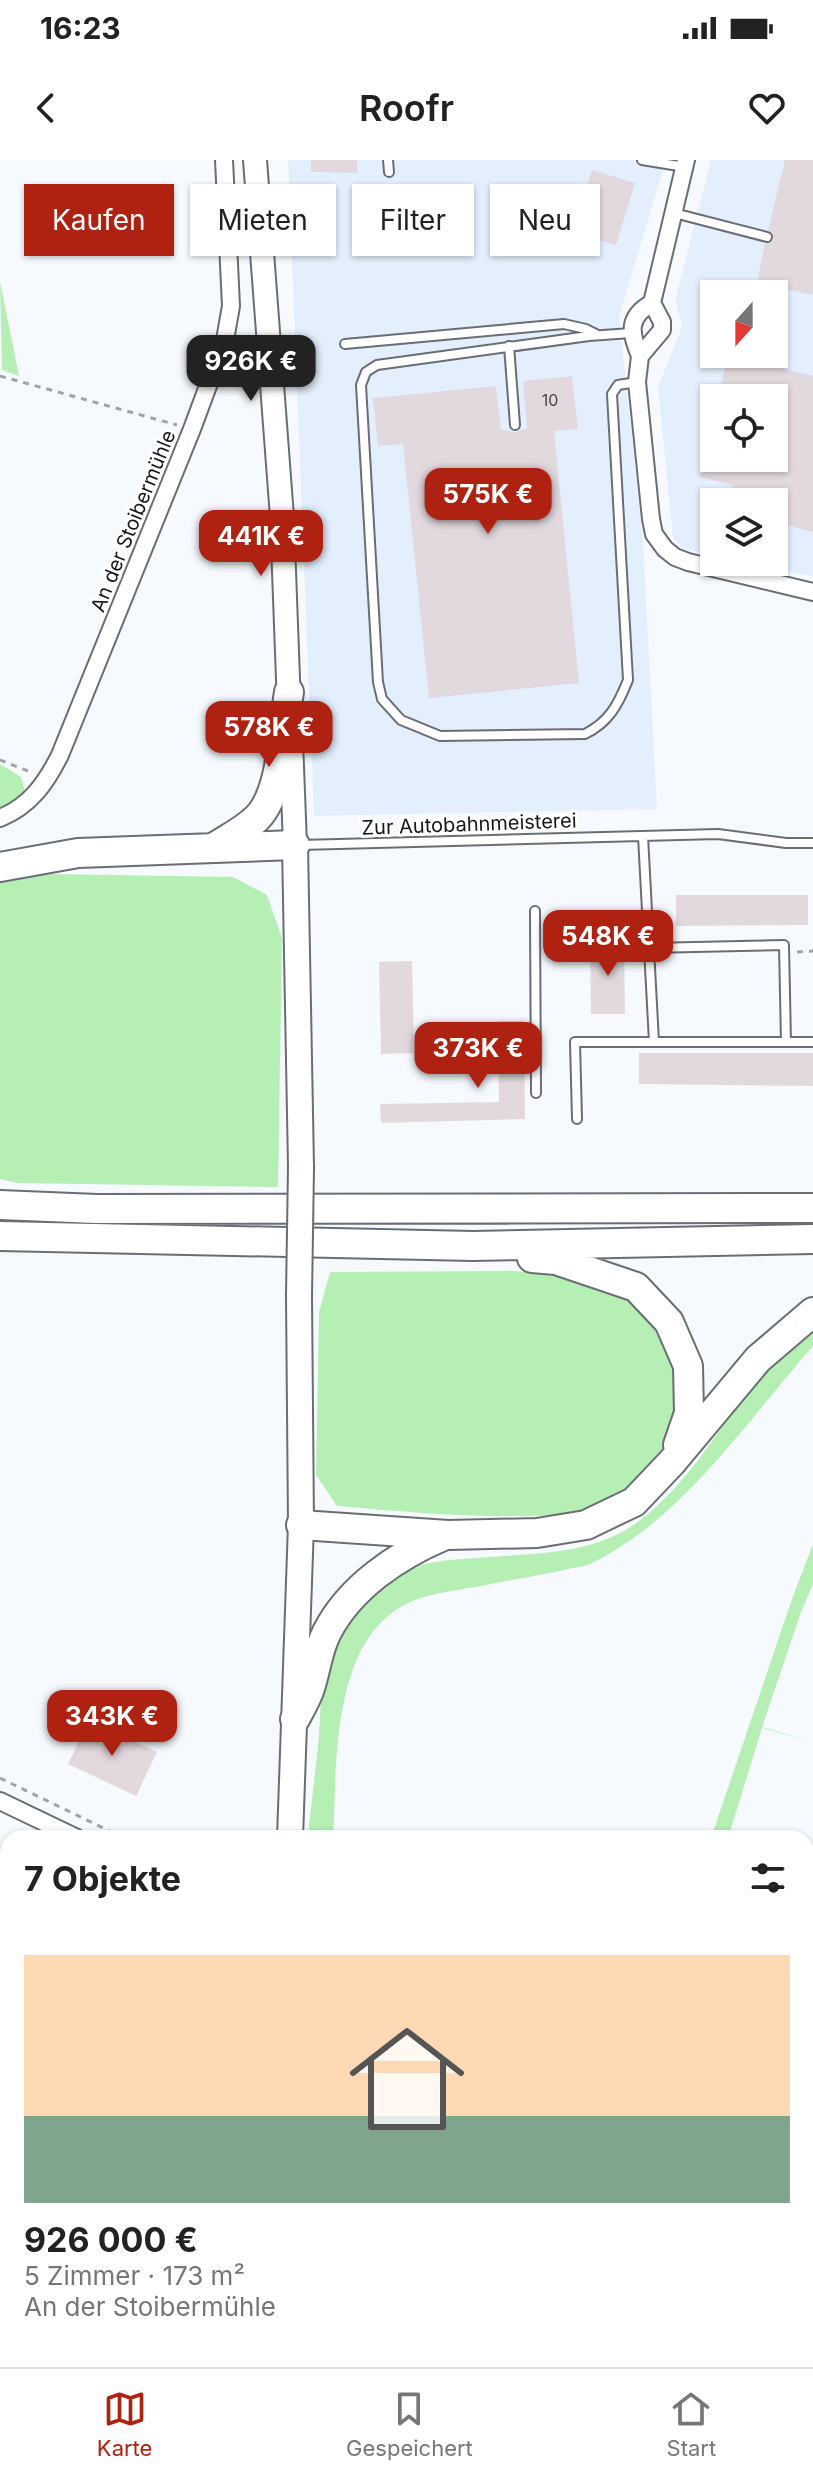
<!DOCTYPE html>
<html lang="de">
<head>
<meta charset="utf-8">
<style>
	:root { --surface:#fff; --page:#f6f6f6; --text:#222; --muted:#767676; --line:#e0e0e0; --accent:#af2110 }
	body { margin:0; font-family:Inter,sans-serif; background:var(--page); color:var(--text); height:100vh; display:flex; flex-direction:column; font-size:30px; white-space:nowrap }
	* { box-sizing:border-box; margin:0 }
	p { font-size:26px; color:var(--muted) }
	.icon { flex:none; width:44px; height:44px; fill:none; stroke:currentColor; stroke-width:2; stroke-linecap:round; stroke-linejoin:round }
	.map { position:relative; flex:1; overflow:hidden }
	.drawer { position:absolute; left:0px; top:1670px; width:814px; height:538px; display:flex; flex-direction:column; background:var(--surface); border-radius:24px 24px 0 0; box-shadow:0 2px 6px #0004 }
	.drawer>* { flex:none }
	.top-card { position:absolute; left:24px; top:24px; width:766px; height:72px; display:flex; gap:16px }
	.needle { width:52px; rotate:201deg }
	.controls { position:absolute; left:700px; top:120px; display:grid; gap:16px }
	.controls a { display:grid; place-items:center; width:88px; height:88px; border-radius:0px; background:var(--surface); box-shadow:0 2px 6px #0004; font-size:40px }
	.price { position:absolute; translate:-50% -68px; padding:0 18px; border-radius:16px; background:var(--accent); color:#fff; font-size:26px; line-height:52px; filter:drop-shadow(0 2px 4px #0008) }
	.price::after { content:''; position:absolute; left:50%; top:48px; width:24px; height:18px; margin-left:-12px; background:inherit; clip-path:polygon(0 0,100% 0,50% 100%) }
	.price.active { background:#222; color:#fff }
	ul { padding:0; list-style:none }
	li { display:grid; align-content:center; gap:16px; height:424px; padding:0 24px }
	li span { display:grid; place-items:center; height:248px; border-radius:0px; color:#555 }
	li>.icon { margin-inline-start:auto }
	span .icon { width:144px; height:144px; fill:#fffc; stroke-width:1 }
	li b { font-size:34px }
	h2 { display:flex; justify-content:space-between; align-items:center; height:96px; padding:0 24px; font-size:34px }
	.pill { padding:0 28px; border-radius:0px; background:var(--surface); box-shadow:0 2px 6px #0004; font-size:28px; line-height:72px }
	.pill.active { background:var(--accent); color:#fff }
	.status { display:flex; justify-content:space-between; align-items:center; height:56px; padding:0 40px; background:var(--surface); direction:ltr }
	.status svg { height:22px; fill:currentColor }
	header { display:flex; justify-content:space-between; align-items:center; height:104px; padding:0 24px; background:var(--surface); font-size:36px; font-weight:600 }
	.menu { display:flex; justify-content:space-around; align-items:center; height:112px; border-top:2px solid var(--line); background:var(--surface); font-size:22px; color:var(--muted) }
	.menu a { display:grid; justify-items:center; gap:4px }
	.menu .active { color:var(--accent) }
	.map>svg:first-child { display:block }
	.built { fill:#e3effd; fill-rule:evenodd }
	.green { fill:#b5efb3 }
	.building { fill:#e2d9df }
	.lines { fill:none; stroke-linecap:round; stroke-linejoin:round }
	.lane-casing { stroke:#696e75; stroke-width:12 }
	.street-casing { stroke:#696e75; stroke-width:20 }
	.secondary-casing { stroke:#696e75; stroke-width:26 }
	.primary-casing { stroke:#696e75; stroke-width:28 }
	.highway-casing { stroke:#696e75; stroke-width:32 }
	.path { stroke:#a0a3a6; stroke-width:3; stroke-dasharray:6 6; stroke-linecap:butt }
	.lane { stroke:#fff; stroke-width:8 }
	.street { stroke:#fff; stroke-width:16 }
	.secondary { stroke:#fff; stroke-width:22 }
	.primary { stroke:#fff; stroke-width:24 }
	.highway { stroke:#fff; stroke-width:28 }
	.primary-bridge-casing { stroke:#696e75; stroke-width:28; stroke-linecap:butt }
	.primary-bridge { stroke:#fff; stroke-width:24 }
	.labels { text-anchor:middle; dominant-baseline:central; stroke-width:6; stroke-linejoin:round; paint-order:stroke }
	.number-label { font-size:16px; fill:#48474a }
	.street-label { font-size:20px; fill:#141619; stroke:#fff }
</style>
</head>
<body>
<div class="status"><b>16:23</b><svg viewBox="0 0 49 12"><path d="M0 12V9h3v3zM5 12V6h3v6zM10 12V3h3v9zM15 12V0h3v12zM26 1h20v11H26zM47 4h2v5h-2z"/></svg></div>
<header><svg class="icon" aria-label="back" viewBox="0 0 24 24"><path d="M15 5l-7 7 7 7"/></svg>Roofr<svg class="icon" aria-label="heart" viewBox="0 0 24 24"><path d="M12 20l-8-8c-3-5 5-10 8-4 3-6 11-1 8 4z"/></svg></header>
<div class="map">
<svg width="813" height="2207" viewBox="0 0 813 2207">
	<rect width="100%" height="100%" fill="#f6fafe"/>
	<path class="built" d="M288,0h378l-47,157 24,226 14,266 -343,7z
		M711,0h102v417l-68,-15h29v-60h-60v53l-30,-6 -11,-11 -15,-151 24,-60 -7,-27zM714,134h60v60h-60zM714,238h60v60h-60z"/>
	<path class="green" d="M0,122l19,94 -17,-6z
		M0,604l21,13 4,15 -11,11 -14,4z
		M50,714l183,3 34,18 15,43 -4,249 -260,-4 -18,-4v-297z
		M517,1111c34,5 70,6 100,23 56,32 77,110 42,164 -13,19 -36,34 -57,44 -30,15 -64,14 -96,14 -56,0 -112,-5 -169,-10l-21,-31 3,-163 11,-40z
		M813,1172v14c-66,75 -128,170 -219,216 -9,5 -20,5 -30,8 -27,6 -55,10 -83,16 -27,5 -58,7 -82,22 -68,42 -62,159 -66,230h-25c3,-34 8,-68 11,-103 2,-28 1,-56 12,-83 7,-19 21,-35 35,-50 12,-13 25,-26 42,-33 29,-11 65,-10 96,-13 44,-3 91,-5 128,-30 75,-51 103,-145 181,-194z
		M813,1384v40l-12,28 -39,115 51,15 -51,-14 -34,110h-17l81,-239z
		M806,1716l7,2v123l-7,-3z
		M357,2200h255l20,7h-258z"/>
	<path class="building" d="M311,0h46v13l-46,-1z
		M785,0h28v135l-56,-13 8,-38 6,-2 3,-4 -6,-8z
		M592,10l43,13 -19,62 -43,-13z
		M728,195l85,21v156l-39,-10v-20h-45l4,-17 -34,-8 4,-19h71v-60h-56z
		M572,216l6,53 -24,2 25,252 -150,15 -26,-254 -25,2 -5,-48 123,-12 5,44 15,2 11,-4 -4,-47z
		M676,735h132v30l-132,1z
		M590,783h34l1,71h-34z
		M412,801l2,92 -33,1 -2,-92z
		M498,861h26l1,98 -144,4 -1,-19 119,-2z
		M639,893h174v33l-174,-2z
		M89,1560l68,32 -21,44 -68,-32z"/>
	<g class="lines">
		<defs>
			<path id="lane" d="M388,0l1,12
				M642,0l43,7
				M674,53l93,24
				M631,173l-42,3 -212,29 -11,7 -5,13 17,297 4,17 19,21 39,16 145,-2c24,-12 33,-29 43,-54l-16,-286 6,-9 19,-3
				M345,184l219,-20 22,5 12,6
				M509,186l6,79
				M643,676l11,206
				M300,685l418,-11 68,9h27
				M535,751l1,182
				M649,788l135,-3 2,97
				M577,959l-2,-77h238"/>
			<path id="street" d="M686,0l-34,143 10,19v8l-22,26 -3,26 14,137 3,15 11,15 10,8 13,5 125,30
				M640,196c-10,-23 -13,-39 12,-53
				M0,658c30,-12 46,-35 60,-63l132,-326 33,-89 6,-34 -7,-146
				M0,1641l77,37
				M806,2029l7,4"/>
			<path id="secondary" d="M255,0l27,357 7,189
				M291,580l4,105"/>
			<path id="primary" d="M295,685l6,322
				M290,1678l11,-313 -2,-229
				M255,2207v-7"/>
			<path id="highway" d="M216,686c13,-8 29,-16 41,-28 26,-26 26,-91 32,-126
				M0,707l78,-14 217,-8
				M0,1045l97,4 716,-1
				M0,1076l473,10 340,-7
				M532,1098l24,2 80,27 33,35 19,44 1,47 -11,32
				M301,1365l147,10 89,-2 49,-8 48,-23 38,-40 86,-103 55,-47
				M295,1559c5,-9 10,-18 14,-28 7,-19 8,-40 18,-59 23,-45 71,-77 116,-96"/>
		</defs>
		<use href="#lane" class="lane-casing"/>
		<use href="#street" class="street-casing"/>
		<use href="#secondary" class="secondary-casing"/>
		<use href="#primary" class="primary-casing"/>
		<use href="#highway" class="highway-casing"/>
		<path class="path" d="M0,216l177,49
			M0,600l33,13
			M797,792l16,-1
			M0,1618l124,60
			M285,2207l1,-7"/>
		<use href="#lane" class="lane"/>
		<use href="#street" class="street"/>
		<use href="#secondary" class="secondary"/>
		<use href="#primary" class="primary"/>
		<use href="#highway" class="highway"/>
		<defs>
			<path id="primary-bridge" d="M299,1136l2,-129"/>
		</defs>
		<use href="#primary-bridge" class="primary-bridge-casing"/>
		<use href="#primary-bridge" class="primary-bridge"/>
	</g>
	<g class="labels">
		<g class="number-label">
			<text x="550" y="240">10</text>
		</g>
		<g class="street-label">
			<text transform="translate(133 361) rotate(-68)">An der Stoibermühle</text>
			<text transform="translate(469 664) rotate(-2)">Zur Autobahnmeisterei</text>
		</g>
	</g>
</svg>
<div class="controls">
<a><svg class="needle" viewBox="-14 -14 28 28"><path d="M0-13l5 13h-10z" fill="#e53935"/><path d="M0 13l5-13h-10z" fill="#767676"/></svg></a>
<a><svg class="icon" aria-label="locate" viewBox="0 0 24 24"><circle cx="12" cy="12" r="6"/><path d="M12 2v4M12 18v4M2 12h4M18 12h4"/></svg></a>
<a><svg class="icon" aria-label="layers" viewBox="0 0 24 24"><path d="M12 4l9 5-9 5-9-5zM3 14l9 5 9-5"/></svg></a>
</div>
<b class="price active" style="left:251px;top:243px">926K €</b>
<b class="price" style="left:488px;top:376px">575K €</b>
<b class="price" style="left:261px;top:418px">441K €</b>
<b class="price" style="left:269px;top:609px">578K €</b>
<b class="price" style="left:608px;top:818px">548K €</b>
<b class="price" style="left:478px;top:930px">373K €</b>
<b class="price" style="left:112px;top:1598px">343K €</b>
<div class="top-card">
<a class="pill active">Kaufen</a>
<a class="pill">Mieten</a>
<a class="pill">Filter</a>
<a class="pill">Neu</a>
</div>
<section class="drawer">
<h2>7 Objekte<svg class="icon" aria-label="filters" viewBox="0 0 24 24"><path d="M4 7h16M4 17h16"/><circle cx="9" cy="7" r="2"/><circle cx="15" cy="17" r="2"/></svg></h2>
<ul>
<li><span style="background:linear-gradient(#ffd9b3 65%,#7fa58c 0)"><svg class="icon" aria-label="home" viewBox="0 0 24 24"><path d="M3 11l9-7 9 7M6 9v11h12V9"/></svg></span><div><b>926 000 €</b><p>5 Zimmer · 173 m²</p><p>An der Stoibermühle</p></div></li>
</ul>
</section>
</div>
<nav class="menu">
<a class="active"><svg class="icon" aria-label="map" viewBox="0 0 24 24"><path d="M3 6l6-2 6 2 6-2v14l-6 2-6-2-6 2zM9 4v14M15 6v14"/></svg>Karte</a>
<a><svg class="icon" aria-label="saved" viewBox="0 0 24 24"><path d="M7 4h10v16l-5-4-5 4z"/></svg>Gespeichert</a>
<a><svg class="icon" aria-label="home" viewBox="0 0 24 24"><path d="M3 11l9-7 9 7M6 9v11h12V9"/></svg>Start</a>
</nav>
</body>
</html>
